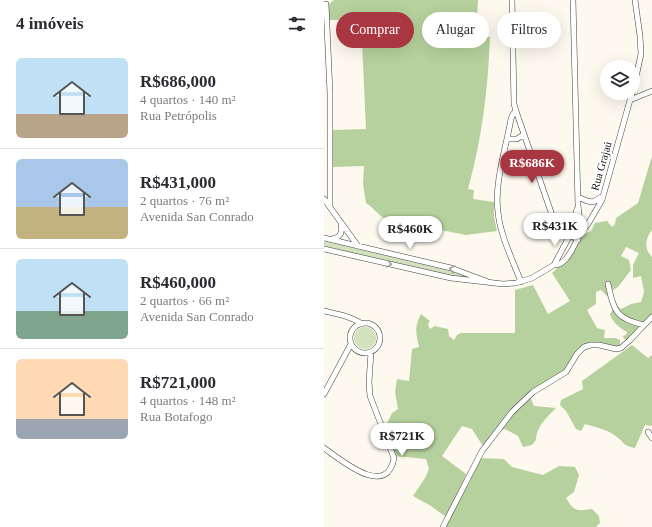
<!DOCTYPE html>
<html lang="pt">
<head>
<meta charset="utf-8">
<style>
	:root { --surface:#fff; --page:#f2f2f3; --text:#2b2b33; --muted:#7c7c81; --line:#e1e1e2; --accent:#a93741 }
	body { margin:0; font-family:Georgia,serif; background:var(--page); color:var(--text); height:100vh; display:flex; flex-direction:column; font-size:15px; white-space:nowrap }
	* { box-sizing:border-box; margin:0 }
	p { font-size:13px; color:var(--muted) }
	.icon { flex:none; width:22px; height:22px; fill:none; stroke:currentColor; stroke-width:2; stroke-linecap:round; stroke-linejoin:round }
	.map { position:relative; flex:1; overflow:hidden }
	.side { display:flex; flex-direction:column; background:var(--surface); width:324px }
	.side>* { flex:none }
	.top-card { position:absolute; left:12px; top:12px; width:256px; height:36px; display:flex; gap:8px }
	.buttons { position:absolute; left:276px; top:60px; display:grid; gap:8px }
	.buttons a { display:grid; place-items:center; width:40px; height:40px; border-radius:50%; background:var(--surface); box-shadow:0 4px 16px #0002; font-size:20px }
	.price { position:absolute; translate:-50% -34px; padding:0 9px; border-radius:14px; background:#fff; color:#222; font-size:13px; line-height:26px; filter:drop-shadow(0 1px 2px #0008) }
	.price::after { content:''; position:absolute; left:50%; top:24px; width:12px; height:9px; margin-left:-6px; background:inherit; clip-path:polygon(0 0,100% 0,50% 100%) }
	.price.current { background:var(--accent); color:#fff }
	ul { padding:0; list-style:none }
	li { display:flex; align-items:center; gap:12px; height:100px; padding:0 16px }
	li+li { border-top:1px solid var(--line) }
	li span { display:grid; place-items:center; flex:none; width:112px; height:80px; border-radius:6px; color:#555 }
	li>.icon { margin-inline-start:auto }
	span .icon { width:48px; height:48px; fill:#fffc; stroke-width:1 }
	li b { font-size:17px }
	h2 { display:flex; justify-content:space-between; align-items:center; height:48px; padding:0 16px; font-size:17px }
	.pill { padding:0 14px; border-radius:18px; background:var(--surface); box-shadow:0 4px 16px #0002; font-size:14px; line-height:36px }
	.pill.current { background:var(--accent); color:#fff }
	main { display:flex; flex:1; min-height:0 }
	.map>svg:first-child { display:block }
	.green { fill:#d1e2bc }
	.forest { fill:#b6d19d }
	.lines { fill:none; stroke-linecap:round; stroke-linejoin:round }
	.minor-casing { stroke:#3f3f3f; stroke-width:6 }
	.minor { stroke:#fff; stroke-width:5 }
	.oneway { stroke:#9e9e9e }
	.labels { text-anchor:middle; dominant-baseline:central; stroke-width:4; stroke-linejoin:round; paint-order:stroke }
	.street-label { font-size:11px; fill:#0c0c0c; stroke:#fff }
</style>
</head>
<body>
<main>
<section class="side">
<h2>4 imóveis<svg class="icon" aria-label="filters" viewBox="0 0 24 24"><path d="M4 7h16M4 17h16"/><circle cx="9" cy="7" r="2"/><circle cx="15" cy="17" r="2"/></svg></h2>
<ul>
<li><span style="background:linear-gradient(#bfe0f5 70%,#b9a48a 0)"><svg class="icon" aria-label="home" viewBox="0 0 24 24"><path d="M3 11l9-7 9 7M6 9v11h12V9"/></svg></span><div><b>R$686,000</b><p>4 quartos · 140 m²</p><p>Rua Petrópolis</p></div></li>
<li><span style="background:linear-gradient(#a9c7e8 60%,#c2b280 0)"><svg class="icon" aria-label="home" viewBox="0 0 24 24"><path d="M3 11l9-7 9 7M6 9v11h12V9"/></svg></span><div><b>R$431,000</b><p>2 quartos · 76 m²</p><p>Avenida San Conrado</p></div></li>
<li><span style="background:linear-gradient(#bfe0f5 65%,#7fa58c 0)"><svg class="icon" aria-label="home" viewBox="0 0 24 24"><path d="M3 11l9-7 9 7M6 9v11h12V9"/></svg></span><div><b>R$460,000</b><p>2 quartos · 66 m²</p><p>Avenida San Conrado</p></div></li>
<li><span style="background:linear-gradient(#ffd9b3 75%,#9aa5b1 0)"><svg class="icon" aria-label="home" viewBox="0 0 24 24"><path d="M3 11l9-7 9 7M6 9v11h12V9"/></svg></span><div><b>R$721,000</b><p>4 quartos · 148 m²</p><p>Rua Botafogo</p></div></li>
</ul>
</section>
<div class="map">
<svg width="328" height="527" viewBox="0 0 328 527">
	<rect width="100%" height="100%" fill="#fdf9ee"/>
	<path class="green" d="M0,241l126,30 22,6 1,4 -149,-35z
		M30 338a11 11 0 1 1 22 0a11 11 0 1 1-22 0Z"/>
	<path class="forest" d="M10,0h144l-2,36 14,1c-2,52 -8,102 -22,152l6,1 -1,9 21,3v15l3,14 -31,4 -81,-16c-9,-6 -11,-11 -19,-16l-3,-19 1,-18 -32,1v-37l34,-1 -5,-109h-32v-16z
		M328,156v74c-7,8 -8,20 0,27v58l-25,25 -3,-1 -1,-3 3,-1 1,-3c-7,-4 -15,-10 -17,-18l6,-9 5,4 10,-5 10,-2 3,-10 -3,-16 -8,2v-13l6,-12 -13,-6 -5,9 8,4 2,10 -13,17 -5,3 -5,7 -7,-7 -5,2v12l-9,6 10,18 8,2 -1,8h11l5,2v5l-4,2 -15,-3 -22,5 -15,23 -34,24 4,10 22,2c-9,9 -20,19 -20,32l-4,5 -9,2 -5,-11 -13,-7 -13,5 -9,12 -11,-17 -10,-3 -20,30 24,18 -4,11 6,1 11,-28 25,1 8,8 31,8 16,-9 16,1 4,8 -5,17 -8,6c8,14 11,13 26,11l7,7 1,7 -4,4h-151l1,-10 -15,-11 -18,-10 12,-18 4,-9 -3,-10 -31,-3 -3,-8 22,-1 3,-17 -29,9 -3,-11 7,-15 6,-4 -3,-17 2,-13 12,2 3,-32 7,-2c-3,-13 -5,-20 2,-33l9,7 -2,3 2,5 5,-3 13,3 1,7 5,4 3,-5 4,-2h54v-43l18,-5 15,29 22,-13 -18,-28 14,-13 14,-24 11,-5 4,-8 12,-2 5,6 3,-3 1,-6 22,-15z
		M308,345l16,13 4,-3v71l-7,-1 -10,23c-13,-3 -9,-4 -18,-11 -8,-7 -22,-10 -32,-13l-4,7 -5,-2 -10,-18 -6,-6 1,-5 22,-11 -1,-8z"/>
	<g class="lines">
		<defs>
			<path id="minor" d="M188,0l2,104 2,7 36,104c9,19 11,14 26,25
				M249,0l5,205 3,27
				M2,4l4,89v113
				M309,91l8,-37 -1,-18 -5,-36
				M306,100l22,-9
				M192,111l-3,3 -2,5c-5,29 -17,64 -13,93 2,23 15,49 23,70
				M183,139h10l6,-4
				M254,197l9,4 6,1 10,-6
				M0,199l34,47
				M234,226l5,2h14l4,4
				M0,238l127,30 35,13
				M8,239c10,-2 10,-7 9,-16
				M0,249l127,29 52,6 13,-1 16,-5 22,-13 6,-1 6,-5 6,-9 9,-18 7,-8 14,-24 30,-107
				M230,265l16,-30 7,-26
				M284,284c6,26 7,35 36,41
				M0,311c13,3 27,5 38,13
				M26 338a15 15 0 1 1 30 0a15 15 0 1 1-30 0Z
				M0,394l27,-50
				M324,432l4,6
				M0,448c17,12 63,51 70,10l-24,-62 -1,-14 2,-30
				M119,527l39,-76 30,-39 21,-20 33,-20 11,-18 7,-7 7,-2h8l17,4 5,-1 9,-8 22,-23"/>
		</defs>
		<use href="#minor" class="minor-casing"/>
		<use href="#minor" class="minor"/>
	</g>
	<defs><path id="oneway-chevron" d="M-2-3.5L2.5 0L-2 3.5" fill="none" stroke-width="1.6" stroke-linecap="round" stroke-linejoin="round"/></defs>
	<g class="oneway">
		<use href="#oneway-chevron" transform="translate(65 264) rotate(13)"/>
		<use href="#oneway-chevron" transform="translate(128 269) rotate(-165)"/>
	</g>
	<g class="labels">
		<g class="street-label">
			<text transform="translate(277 166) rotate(-74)">Rua Grajaú</text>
		</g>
	</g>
</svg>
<div class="buttons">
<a><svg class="icon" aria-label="layers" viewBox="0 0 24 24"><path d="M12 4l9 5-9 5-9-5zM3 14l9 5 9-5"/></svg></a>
</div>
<b class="price current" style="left:208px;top:184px">R$686K</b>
<b class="price" style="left:231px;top:247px">R$431K</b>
<b class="price" style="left:86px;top:250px">R$460K</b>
<b class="price" style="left:78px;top:457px">R$721K</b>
<div class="top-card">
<a class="pill current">Comprar</a>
<a class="pill">Alugar</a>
<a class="pill">Filtros</a>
</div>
</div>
</main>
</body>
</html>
